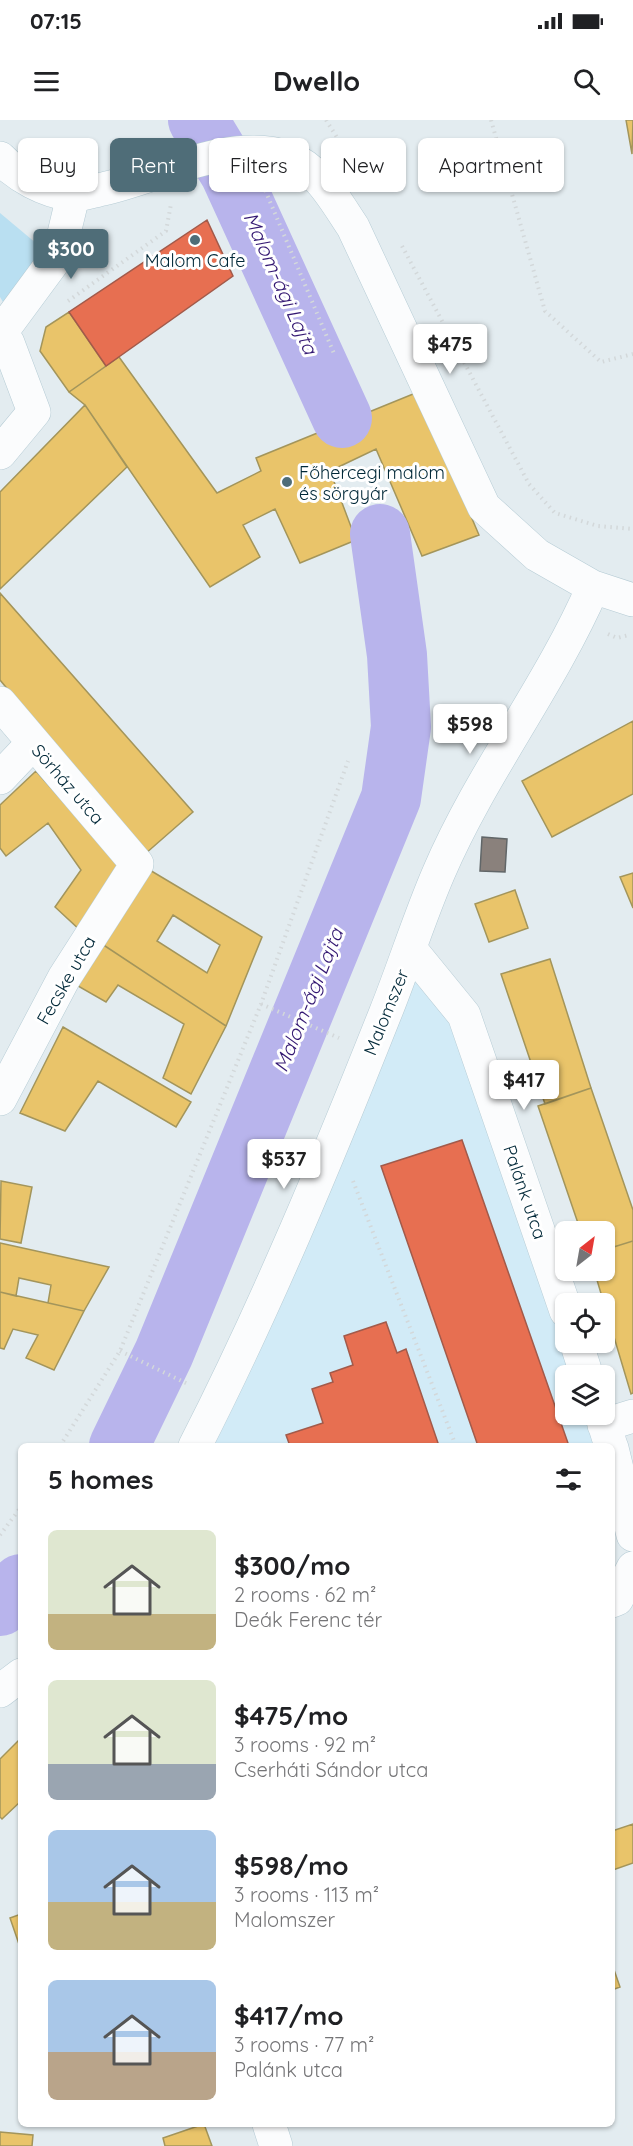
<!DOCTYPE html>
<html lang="en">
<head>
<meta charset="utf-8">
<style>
	:root { --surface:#fff; --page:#f6f6f6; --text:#202124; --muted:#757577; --accent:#4f6d78 }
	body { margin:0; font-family:Quicksand,sans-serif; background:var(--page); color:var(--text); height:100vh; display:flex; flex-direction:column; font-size:22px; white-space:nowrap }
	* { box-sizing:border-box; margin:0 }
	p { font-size:20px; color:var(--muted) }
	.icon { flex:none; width:33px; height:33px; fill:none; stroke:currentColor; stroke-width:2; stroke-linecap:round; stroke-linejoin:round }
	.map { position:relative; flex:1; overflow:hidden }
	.panel { position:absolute; left:18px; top:1323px; width:597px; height:684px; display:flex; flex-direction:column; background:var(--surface); border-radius:9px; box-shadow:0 2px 4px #0004 }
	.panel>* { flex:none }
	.banner { position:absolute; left:18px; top:18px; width:597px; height:54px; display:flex; gap:12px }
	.needle { width:39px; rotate:31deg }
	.fabs { position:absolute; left:555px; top:1101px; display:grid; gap:12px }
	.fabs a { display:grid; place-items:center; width:60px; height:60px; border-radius:9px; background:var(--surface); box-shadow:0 2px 4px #0004; font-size:30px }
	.price { position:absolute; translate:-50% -51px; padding:0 14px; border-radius:6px; background:#fff; color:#222; font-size:20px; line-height:39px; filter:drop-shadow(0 2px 3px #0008) }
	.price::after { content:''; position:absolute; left:50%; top:36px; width:18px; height:14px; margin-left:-9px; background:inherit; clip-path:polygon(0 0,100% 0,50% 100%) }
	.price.current { background:var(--accent); color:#fff }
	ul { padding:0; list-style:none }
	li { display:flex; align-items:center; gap:18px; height:150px; padding:0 30px }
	li span { display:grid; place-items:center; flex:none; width:168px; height:120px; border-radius:9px; color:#555 }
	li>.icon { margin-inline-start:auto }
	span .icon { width:72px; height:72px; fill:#fffc; stroke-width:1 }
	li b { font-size:26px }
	h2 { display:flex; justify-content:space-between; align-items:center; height:72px; padding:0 30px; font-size:26px }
	.chip { padding:0 21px; border-radius:9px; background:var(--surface); box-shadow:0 2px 4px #0004; font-size:21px; line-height:54px }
	.chip.current { background:var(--accent); color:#fff }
	.status { display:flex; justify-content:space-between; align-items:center; height:42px; padding:0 30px; background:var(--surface); direction:ltr }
	.status svg { height:16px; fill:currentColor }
	header { display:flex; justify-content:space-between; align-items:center; height:78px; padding:0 30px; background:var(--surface); font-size:27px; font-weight:700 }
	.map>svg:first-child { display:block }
	.built { fill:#d2ebf7 }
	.green { fill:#b9dff1 }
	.homes { fill:#e9c46a; stroke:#a3955b; stroke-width:1.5; fill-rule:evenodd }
	.shops { fill:#e76f51; stroke:#a25a4a; stroke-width:1.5 }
	.industry { fill:#8a817c; stroke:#616668; stroke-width:1.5 }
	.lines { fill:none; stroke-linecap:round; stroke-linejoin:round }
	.river { stroke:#b8b4ec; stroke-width:60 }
	.street-casing { stroke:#b6ccd5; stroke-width:34 }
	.secondary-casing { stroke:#b6ccd5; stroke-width:34 }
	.path { stroke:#d3d8da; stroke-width:4; stroke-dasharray:1.5 4.5; stroke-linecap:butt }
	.street { stroke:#fbfcfd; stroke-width:33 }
	.secondary { stroke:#fbfcfd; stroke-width:33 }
	.poi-dot { fill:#4f6d78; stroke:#fff; stroke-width:2 }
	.labels { text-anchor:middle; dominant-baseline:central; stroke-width:6; stroke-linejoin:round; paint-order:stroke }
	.poi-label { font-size:18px; fill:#002838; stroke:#fff }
	.street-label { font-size:18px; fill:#002838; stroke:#fff }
	.water-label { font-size:20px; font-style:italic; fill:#331772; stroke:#fff }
</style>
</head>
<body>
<div class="status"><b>07:15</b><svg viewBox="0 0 49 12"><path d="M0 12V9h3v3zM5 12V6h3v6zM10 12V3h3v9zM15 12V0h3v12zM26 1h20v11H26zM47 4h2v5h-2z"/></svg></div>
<header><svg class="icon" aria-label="menu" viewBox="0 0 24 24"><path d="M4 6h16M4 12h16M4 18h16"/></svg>Dwello<svg class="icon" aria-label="search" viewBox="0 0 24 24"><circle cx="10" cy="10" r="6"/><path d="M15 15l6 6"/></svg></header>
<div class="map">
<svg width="633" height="2026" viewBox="0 0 633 2026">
	<rect width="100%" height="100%" fill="#e3ecf0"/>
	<path class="built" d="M411,830l53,65 101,296 1,31 21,33 -21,1v38l35,1 10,31h-416z"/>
	<path class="green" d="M0,93l43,36 -40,53 -3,-5z"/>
	<path class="homes" d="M626,0h7l-1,34z
		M69,192l37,54 -37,26 -29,-41 6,-24z
		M119,237l98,136 44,-22 -5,-13 162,-66 61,143 -57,21 -46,-107 -46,22 26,69 -56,23 -25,-54 -32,16 17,32 -50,30 -125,-182 -16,-13z
		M85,285l42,62 -127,122v-97z
		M0,473l193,219 -48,42 -145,-174z
		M633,601v73l-81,43 -30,-56z
		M36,651l86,97 -41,63 -26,-24 26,-37 -33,-47 -42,33 -6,-8v-43z
		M148,749l114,68 -36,89 -124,-82zM173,795l47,30 -13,28 -50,-32z
		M633,753v35l-13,-31z
		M515,770l13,38 -39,14 -14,-38z
		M102,824l124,82 -35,68 -28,-16 21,-54 -66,-39 -12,17 -28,-16z
		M550,839l41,129 -46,16 -44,-130z
		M63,907l128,75 -15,25 -78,-46 -33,50 -45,-18z
		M591,968l42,122v31l-29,9v-18h-23l-43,-126z
		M1,1061l31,6 -11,56 -21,-4z
		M633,1121v152l-2,1 -37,-124h10v-20z
		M0,1123l109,24 -25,44 -36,-8 3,-18 -32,-7 -3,18 -16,-4z
		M0,1172l84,19 -30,59 -28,-12 12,-23 -25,-6 -9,20 -4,-1z
		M21,1618v63l-19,18 -2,-2v-58z
		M633,1704v39l-20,7 -1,-39z
		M21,1794v36l-11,-32z
		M612,1844l8,23 -8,3z
		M204,2004l8,22h-47l-2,-8z
		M0,2012l33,3 -1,11h-32z"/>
	<path class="shops" d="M207,100l26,56 -127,90 -37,-54z
		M462,1020l107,306h-91l-97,-280z
		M386,1202l11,31 9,-4 33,97h-149l-4,-11 37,-12 -11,-34 21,-7 -3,-9 23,-8 -9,-29z"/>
	<path class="industry" d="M482,717l25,2 -2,33 -25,-1z"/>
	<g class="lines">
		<path class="river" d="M198,0l32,53 112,245
			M119,1326l45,-93 227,-555 10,-71 -4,-72 -17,-121
			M0,1486l21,-22"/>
		<defs>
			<path id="street" d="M0,214l59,-80 14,-58
				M0,333l34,-41 -26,-69 -7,-10
				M0,583l137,161 -73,114 -64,121
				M0,658l33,-35
				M411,830l53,65 102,296
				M576,1222l11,34
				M601,1294l10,32
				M604,1305l29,-9
				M612,1328l21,87
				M612,1481l5,-2 16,-31
				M269,2004l7,22"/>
			<path id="secondary" d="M0,38c18,19 45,33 71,37 10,1 22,-4 32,-6 54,-12 130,-52 186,-31 30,11 47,44 64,69l131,280 53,48 56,32 40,13
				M195,1326c71,-139 132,-286 190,-432 19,-47 34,-96 54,-142 43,-100 111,-186 154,-285
				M0,1571l21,-16"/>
		</defs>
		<use href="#street" class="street-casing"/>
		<use href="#secondary" class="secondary-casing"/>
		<path class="path" d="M326,0l33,52
			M491,0l54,191 56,51 32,-8
			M263,65l72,171
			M402,126l127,238 26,29 43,13 35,3
			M68,181l98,-70 5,-27
			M608,514l9,4 12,-3
			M261,884l78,34
			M353,1061l103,265
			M120,1231l70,34
			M60,1326l60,-95 141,-347 87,-243
			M0,1415l21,-28"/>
		<use href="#street" class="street"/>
		<use href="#secondary" class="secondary"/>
	</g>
	<g class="poi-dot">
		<circle cx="195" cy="120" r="6"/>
		<circle cx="287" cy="362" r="6"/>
	</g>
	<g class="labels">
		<g class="poi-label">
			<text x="195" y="140">Malom Cafe</text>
			<text x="299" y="352" text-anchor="start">Főhercegi malom<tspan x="299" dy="21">és sörgyár</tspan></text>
		</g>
		<g class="street-label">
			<text transform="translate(68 664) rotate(49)">Sörház utca</text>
			<text transform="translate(66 860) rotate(-60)">Fecske utca</text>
			<text transform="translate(386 892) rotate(-68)">Malomszer</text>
			<text transform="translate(525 1072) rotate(71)">Palánk utca</text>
		</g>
		<g class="water-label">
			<text transform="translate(281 163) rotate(66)">Malom-ági Lajta</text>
			<text transform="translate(308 880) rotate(-68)">Malom-ági Lajta</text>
		</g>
	</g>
</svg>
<div class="fabs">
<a><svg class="needle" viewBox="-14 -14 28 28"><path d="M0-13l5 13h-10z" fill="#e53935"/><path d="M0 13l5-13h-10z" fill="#757577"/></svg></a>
<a><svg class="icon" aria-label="locate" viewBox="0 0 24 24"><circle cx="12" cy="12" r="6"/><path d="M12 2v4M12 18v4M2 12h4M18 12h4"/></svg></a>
<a><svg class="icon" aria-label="layers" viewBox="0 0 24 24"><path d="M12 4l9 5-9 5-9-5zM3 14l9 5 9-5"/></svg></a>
</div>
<b class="price current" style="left:71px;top:160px">$300</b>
<b class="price" style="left:450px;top:255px">$475</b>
<b class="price" style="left:470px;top:635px">$598</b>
<b class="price" style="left:524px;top:991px">$417</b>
<b class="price" style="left:284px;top:1070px">$537</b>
<div class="banner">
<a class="chip">Buy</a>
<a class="chip current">Rent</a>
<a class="chip">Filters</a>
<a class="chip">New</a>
<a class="chip">Apartment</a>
</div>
<section class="panel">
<h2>5 homes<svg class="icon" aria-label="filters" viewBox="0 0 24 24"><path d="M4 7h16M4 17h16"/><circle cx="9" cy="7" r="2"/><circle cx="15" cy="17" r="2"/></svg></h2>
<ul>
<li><span style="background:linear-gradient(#dfe7d0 70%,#c2b280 0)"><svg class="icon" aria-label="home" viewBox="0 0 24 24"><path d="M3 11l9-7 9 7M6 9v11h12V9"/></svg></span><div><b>$300/mo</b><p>2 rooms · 62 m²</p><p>Deák Ferenc tér</p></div></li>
<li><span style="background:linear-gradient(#dfe7d0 70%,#9aa5b1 0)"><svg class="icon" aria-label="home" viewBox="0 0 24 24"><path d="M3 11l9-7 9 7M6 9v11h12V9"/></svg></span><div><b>$475/mo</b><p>3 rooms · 92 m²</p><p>Cserháti Sándor utca</p></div></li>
<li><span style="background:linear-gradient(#a9c7e8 60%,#c2b280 0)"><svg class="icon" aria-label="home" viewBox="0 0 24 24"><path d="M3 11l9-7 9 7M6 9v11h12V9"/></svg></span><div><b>$598/mo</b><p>3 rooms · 113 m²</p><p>Malomszer</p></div></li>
<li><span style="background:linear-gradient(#a9c7e8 60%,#b9a48a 0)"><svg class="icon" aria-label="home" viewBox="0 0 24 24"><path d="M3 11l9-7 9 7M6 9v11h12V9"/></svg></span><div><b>$417/mo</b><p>3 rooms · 77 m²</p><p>Palánk utca</p></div></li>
</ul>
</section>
</div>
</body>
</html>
